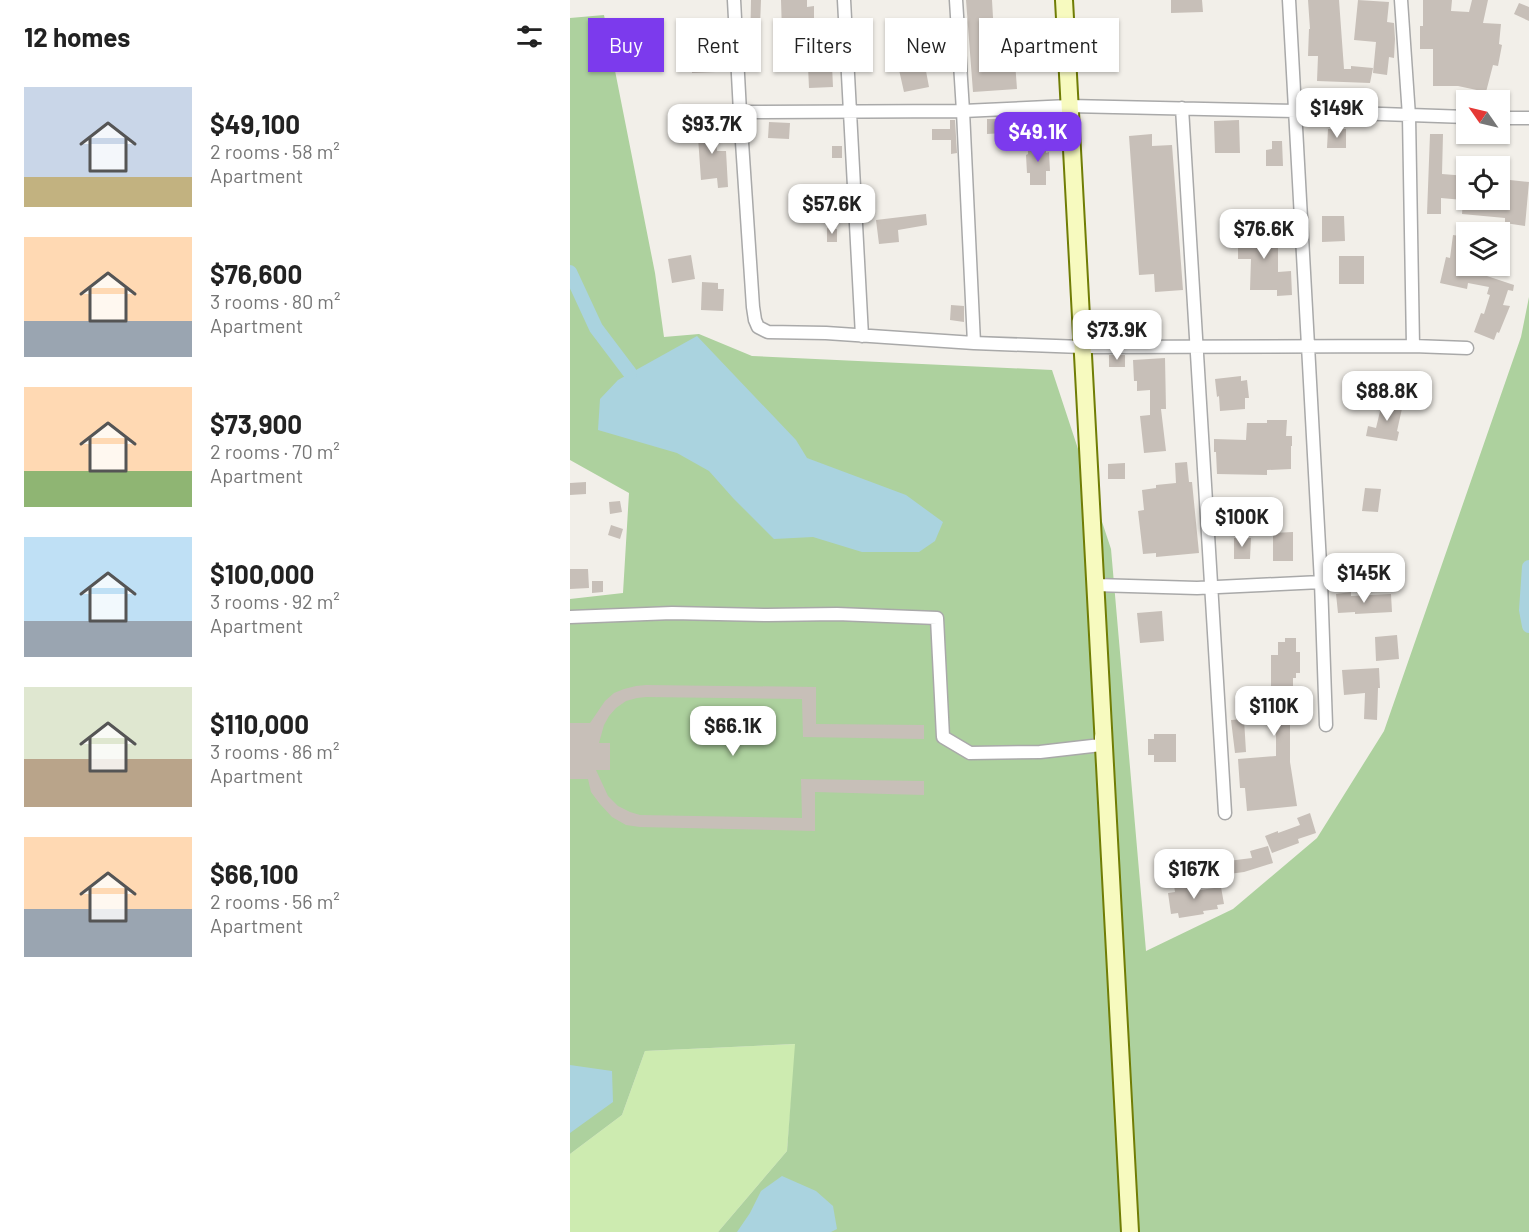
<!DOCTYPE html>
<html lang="en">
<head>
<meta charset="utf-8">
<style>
	:root { --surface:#fff; --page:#f2f2f2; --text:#222; --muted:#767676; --accent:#7c3aed }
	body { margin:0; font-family:Barlow,sans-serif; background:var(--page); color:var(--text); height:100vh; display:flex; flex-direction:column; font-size:22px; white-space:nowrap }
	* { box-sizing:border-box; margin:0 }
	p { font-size:20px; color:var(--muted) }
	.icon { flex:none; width:33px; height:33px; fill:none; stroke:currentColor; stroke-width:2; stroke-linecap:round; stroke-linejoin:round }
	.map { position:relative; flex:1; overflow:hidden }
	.side { display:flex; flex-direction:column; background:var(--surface); width:570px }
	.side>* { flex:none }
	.guide { position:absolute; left:18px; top:18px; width:570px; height:54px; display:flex; gap:12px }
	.needle { width:39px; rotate:304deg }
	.fabs { position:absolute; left:886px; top:90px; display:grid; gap:12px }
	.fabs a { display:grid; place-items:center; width:54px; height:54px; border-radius:0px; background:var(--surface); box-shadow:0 2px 4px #0004; font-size:30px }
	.price { position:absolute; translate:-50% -51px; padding:0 14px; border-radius:12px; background:#fff; color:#222; font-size:20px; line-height:39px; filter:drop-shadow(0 2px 3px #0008) }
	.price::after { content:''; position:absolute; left:50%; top:36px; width:18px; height:14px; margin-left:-9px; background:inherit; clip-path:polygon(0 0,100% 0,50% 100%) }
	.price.current { background:var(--accent); color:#fff }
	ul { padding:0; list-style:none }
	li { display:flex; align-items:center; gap:18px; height:150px; padding:0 24px }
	li span { display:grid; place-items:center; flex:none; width:168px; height:120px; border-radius:0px; color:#555 }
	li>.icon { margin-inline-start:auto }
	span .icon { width:72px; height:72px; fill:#fffc; stroke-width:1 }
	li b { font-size:26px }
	h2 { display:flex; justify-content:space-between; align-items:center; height:72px; padding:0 24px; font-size:26px }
	.pill { padding:0 21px; border-radius:0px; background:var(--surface); box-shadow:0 2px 4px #0004; font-size:21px; line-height:54px }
	.pill.current { background:var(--accent); color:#fff }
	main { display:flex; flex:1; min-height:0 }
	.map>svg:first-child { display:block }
	.grass { fill:#cdebb0 }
	.forest { fill:#add19e }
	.water { fill:#aad3df }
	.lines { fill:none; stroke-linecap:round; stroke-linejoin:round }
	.canal { stroke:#aad3df; stroke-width:14 }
	.building { fill:#c7bfb8 }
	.street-casing { stroke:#a9a9a9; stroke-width:15 }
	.secondary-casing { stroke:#707d05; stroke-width:20 }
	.street { stroke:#fff; stroke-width:12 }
	.secondary { stroke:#f7fabf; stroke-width:16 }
</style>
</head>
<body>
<main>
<section class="side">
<h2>12 homes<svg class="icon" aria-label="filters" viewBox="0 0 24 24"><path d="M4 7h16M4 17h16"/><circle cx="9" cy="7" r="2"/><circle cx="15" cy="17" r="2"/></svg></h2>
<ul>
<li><span style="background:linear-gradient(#c9d6e8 75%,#c2b280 0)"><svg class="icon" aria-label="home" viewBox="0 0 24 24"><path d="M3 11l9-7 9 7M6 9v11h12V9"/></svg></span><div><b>$49,100</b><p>2 rooms · 58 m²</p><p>Apartment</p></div></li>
<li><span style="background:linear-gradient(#ffd9b3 70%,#9aa5b1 0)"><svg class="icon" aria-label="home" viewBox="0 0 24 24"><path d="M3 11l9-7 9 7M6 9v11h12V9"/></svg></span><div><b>$76,600</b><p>3 rooms · 80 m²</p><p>Apartment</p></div></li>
<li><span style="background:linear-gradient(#ffd9b3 70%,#8fb573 0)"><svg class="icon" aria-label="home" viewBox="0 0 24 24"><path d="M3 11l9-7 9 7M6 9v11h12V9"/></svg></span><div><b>$73,900</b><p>2 rooms · 70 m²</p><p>Apartment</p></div></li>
<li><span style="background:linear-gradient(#bfe0f5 70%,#9aa5b1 0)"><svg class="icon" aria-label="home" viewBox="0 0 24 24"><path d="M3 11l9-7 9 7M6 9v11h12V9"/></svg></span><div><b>$100,000</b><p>3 rooms · 92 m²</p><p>Apartment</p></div></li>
<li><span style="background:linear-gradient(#dfe7d0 60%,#b9a48a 0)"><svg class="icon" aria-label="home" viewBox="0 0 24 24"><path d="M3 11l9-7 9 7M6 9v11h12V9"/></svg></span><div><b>$110,000</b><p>3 rooms · 86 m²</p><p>Apartment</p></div></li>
<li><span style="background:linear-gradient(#ffd9b3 60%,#9aa5b1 0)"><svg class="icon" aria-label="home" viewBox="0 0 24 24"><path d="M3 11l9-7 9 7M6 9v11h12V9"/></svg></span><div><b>$66,100</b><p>2 rooms · 56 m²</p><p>Apartment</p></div></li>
</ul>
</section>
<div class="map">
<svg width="959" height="1232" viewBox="0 0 959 1232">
	<rect width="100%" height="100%" fill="#f2efe9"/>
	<path class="grass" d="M226,1044l-9,107 -69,81h-148v-78l52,-39 23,-64z"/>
	<path class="forest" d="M34,15l51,258 9,64 35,-3 53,22 300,14 59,179 35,402 87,-42 84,-71 67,-107 137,-394 8,-40v935h-811l69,-81 8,-107 -150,7 -23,64 -52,39v-555l53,-6 6,-100 -59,-33v-442z"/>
	<path class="water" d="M127,336l99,104 11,18 99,37 37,27 -8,19 -16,11h-57l-49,-15 -39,2 -41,-41 -24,-27 -32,-18 -79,-23 2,-31 18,-19z
		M0,1065l42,6 1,31 -43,31z
		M212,1176l34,15 17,15 4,23 -6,3h-94l13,-19 11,-22z"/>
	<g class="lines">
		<path class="canal" d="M0,272l26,56 34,45
			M959,567l-3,43 3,16"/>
	</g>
	<path class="building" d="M181,0h10l-2,53h-9z
		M211,0h26v7l7,-1v17h-7l1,9 -26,1z
		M396,0h26l2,35 19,-1 4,55 -44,3z
		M601,0h31l1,12 -32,1z
		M738,0h31l5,69h7v-3l22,2 -3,15 -53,-2 1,-25h-10l1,-27h1z
		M788,0l31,2 -2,20 7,1 1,16 -1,19 -5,-1 -2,18 -14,-2 3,-31 -22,-2z
		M853,0h29l-1,11 18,1 3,-12h16l-5,23 18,1 -2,20 3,1 -4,21 -5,-1 -7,27 -28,-6h-25v-37h-13v-23h3z
		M949,3l10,4v14l-15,-7z
		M145,41l1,31 -24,1 -2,-30z
		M261,44l2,43 -24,1 -2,-43z
		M353,55l6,32 -25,5 -7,-31z
		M417,119h16l1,14 -17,1z
		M380,120h5l2,33 -6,1v-14h-19v-11h18z
		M669,120l1,33h-25l-1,-32z
		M145,122l2,29h9l2,36 -10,1 -1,-10 -16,2 -4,-57z
		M199,122l21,1 -1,16 -21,-1z
		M758,129h18v19h-19z
		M582,134v12l20,-1 11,145 -28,2 -1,-18 -15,1 -10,-139z
		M860,134h13l-1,40 25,2v24h40l3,-20 19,2 -4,44 -20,-3v-5l-43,-4 1,-14 -22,-2v16h-14z
		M458,141h17l1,12 3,-1 1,19h-4v14h-16v-12h-3l-1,-18 2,-1z
		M702,141h10l1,25h-17v-16l6,-1z
		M262,146h10v12h-10z
		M242,187h13l-1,32 -23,-1 1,-26h10z
		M356,214l1,11 -29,5 1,12 -20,2 -3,-24z
		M752,216h22l1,25 -23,1z
		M257,228l10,1v13h-10z
		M668,229h40v43l13,-1 1,24 -15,1v-6h-27l1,-31h-13z
		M883,235l14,2v29h18l-1,9 30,10 -1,6 -5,-1 -5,15 7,1 -11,27 -2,-1 -3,8 -20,-8 7,-19 3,1 6,-19 -3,-1 2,-7 -21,-4 -1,6 -27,-6 6,-26 4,1z
		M121,255l4,24 -23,4 -4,-24z
		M769,256h25v28h-25z
		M132,282l16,1v6h6l-1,22 -22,-1z
		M381,305l13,1v16l-14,-2z
		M539,355h16v12h-16z
		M595,358l1,51h-5l5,42 -22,2 -4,-37 10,-1v-25l-13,1v-10h-3l-1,-21z
		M671,376v5l6,-1 2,18h-4v11l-25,2 -1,-15 -2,1 -2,-18z
		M813,399l20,5 -6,27 2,1 -2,9 -31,-5 2,-10 8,2z
		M697,420h20l-1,16h6v10h-1v23l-24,1v5l-50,-1 -1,-22h-2v-13l32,1 1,-17h20z
		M617,462l2,20h3l7,71 -43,4v-4l-13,1 -5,-43 6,-1 -2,-20 14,-2v-3l20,-2 -1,-20z
		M555,463v16h-17v-15z
		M16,482v12l-16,1v-12z
		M795,488l16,1 -3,23 -16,-1z
		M50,501l2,11 -12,2 -1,-12z
		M41,525l12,4 -3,10 -12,-4z
		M723,532v29h-20v-28z
		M664,538h17l-1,21h-16z
		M0,569h18l1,19 -19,1z
		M22,581h11v11l-11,1z
		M781,592v4l40,-2 1,18 -37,2v-2l-17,1 -2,-19z
		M592,611l2,30 -24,2 -3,-30z
		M827,635l2,24 -23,2 -1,-24z
		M715,638h11v14h4v21h-4v5h-3v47h-3v37l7,44 -50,5 -2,-23h-5l-2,-29 38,-3v-31h-26v-14h10l1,-15h5v-8h5v-33h7v-13h7z
		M809,668l1,20h-2l-1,32 -13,-1 1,-26 -21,2 -2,-25z
		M76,685l170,2v37l108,1v14l-121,-2 -1,-38 -156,-2 -9,1 -11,3 -10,7 -7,8 -5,9 -5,18h11v27h-14l12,26 10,10 12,6 10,3 162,3 -1,-39 123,2v14l-109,-3v39l-175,-4 -14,-2 -14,-8 -12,-13 -9,-12 -3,-13h-18v-56h20l15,-22 9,-8 10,-4 12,-3z
		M674,719l2,33 -11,1 -4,-33z
		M584,734h22v28h-22v-7h-6v-16h6z
		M740,813l6,20 -18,6 1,4 -27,10 -7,-17 13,-5v2l22,-8 -3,-7z
		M698,846l5,17 -29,9 -15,2 -1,-13 24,-3 -2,-7z
		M629,882l1,8 21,-3 3,17 -7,1 1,4 -15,2 1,3 -25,4 -1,-5 -7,1 -3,-21 7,-1 -1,-7z"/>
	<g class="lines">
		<defs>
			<path id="street" d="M164,0l6,112 13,195 2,13 3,7 10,5 58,1 148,10 108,4 331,-1 54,2
				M274,0l18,336
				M386,0l7,111 11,232
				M719,0l32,582 5,143
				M831,0l8,116 4,230
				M612,108l43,705
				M170,112l223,-1 106,-5 227,5 171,6
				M930,118h29
				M525,585l102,3 124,-6
				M0,617l102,-4 95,2 70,-1 100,4 6,119 27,16 70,-1 61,-7v-8"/>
			<path id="secondary" d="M494,0l66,1232"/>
		</defs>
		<use href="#street" class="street-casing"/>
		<use href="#secondary" class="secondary-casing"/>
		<use href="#street" class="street"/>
		<use href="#secondary" class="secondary"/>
	</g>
</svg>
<div class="fabs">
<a><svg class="needle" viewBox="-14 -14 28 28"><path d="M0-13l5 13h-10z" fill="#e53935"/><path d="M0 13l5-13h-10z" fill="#767676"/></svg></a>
<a><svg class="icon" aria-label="locate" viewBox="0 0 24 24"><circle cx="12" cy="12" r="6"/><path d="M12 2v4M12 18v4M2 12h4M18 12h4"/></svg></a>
<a><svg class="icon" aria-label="layers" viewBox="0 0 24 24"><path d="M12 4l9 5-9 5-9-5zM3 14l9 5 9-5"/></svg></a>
</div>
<b class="price" style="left:767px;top:139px">$149K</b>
<b class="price" style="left:142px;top:155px">$93.7K</b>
<b class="price current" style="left:468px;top:163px">$49.1K</b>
<b class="price" style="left:262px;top:235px">$57.6K</b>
<b class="price" style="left:694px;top:260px">$76.6K</b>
<b class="price" style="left:547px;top:361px">$73.9K</b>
<b class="price" style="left:817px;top:422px">$88.8K</b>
<b class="price" style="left:672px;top:548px">$100K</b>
<b class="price" style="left:794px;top:604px">$145K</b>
<b class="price" style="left:704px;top:737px">$110K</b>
<b class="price" style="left:163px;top:757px">$66.1K</b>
<b class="price" style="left:624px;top:900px">$167K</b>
<div class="guide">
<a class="pill current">Buy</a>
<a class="pill">Rent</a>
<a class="pill">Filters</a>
<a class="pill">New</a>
<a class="pill">Apartment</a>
</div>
</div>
</main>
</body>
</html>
